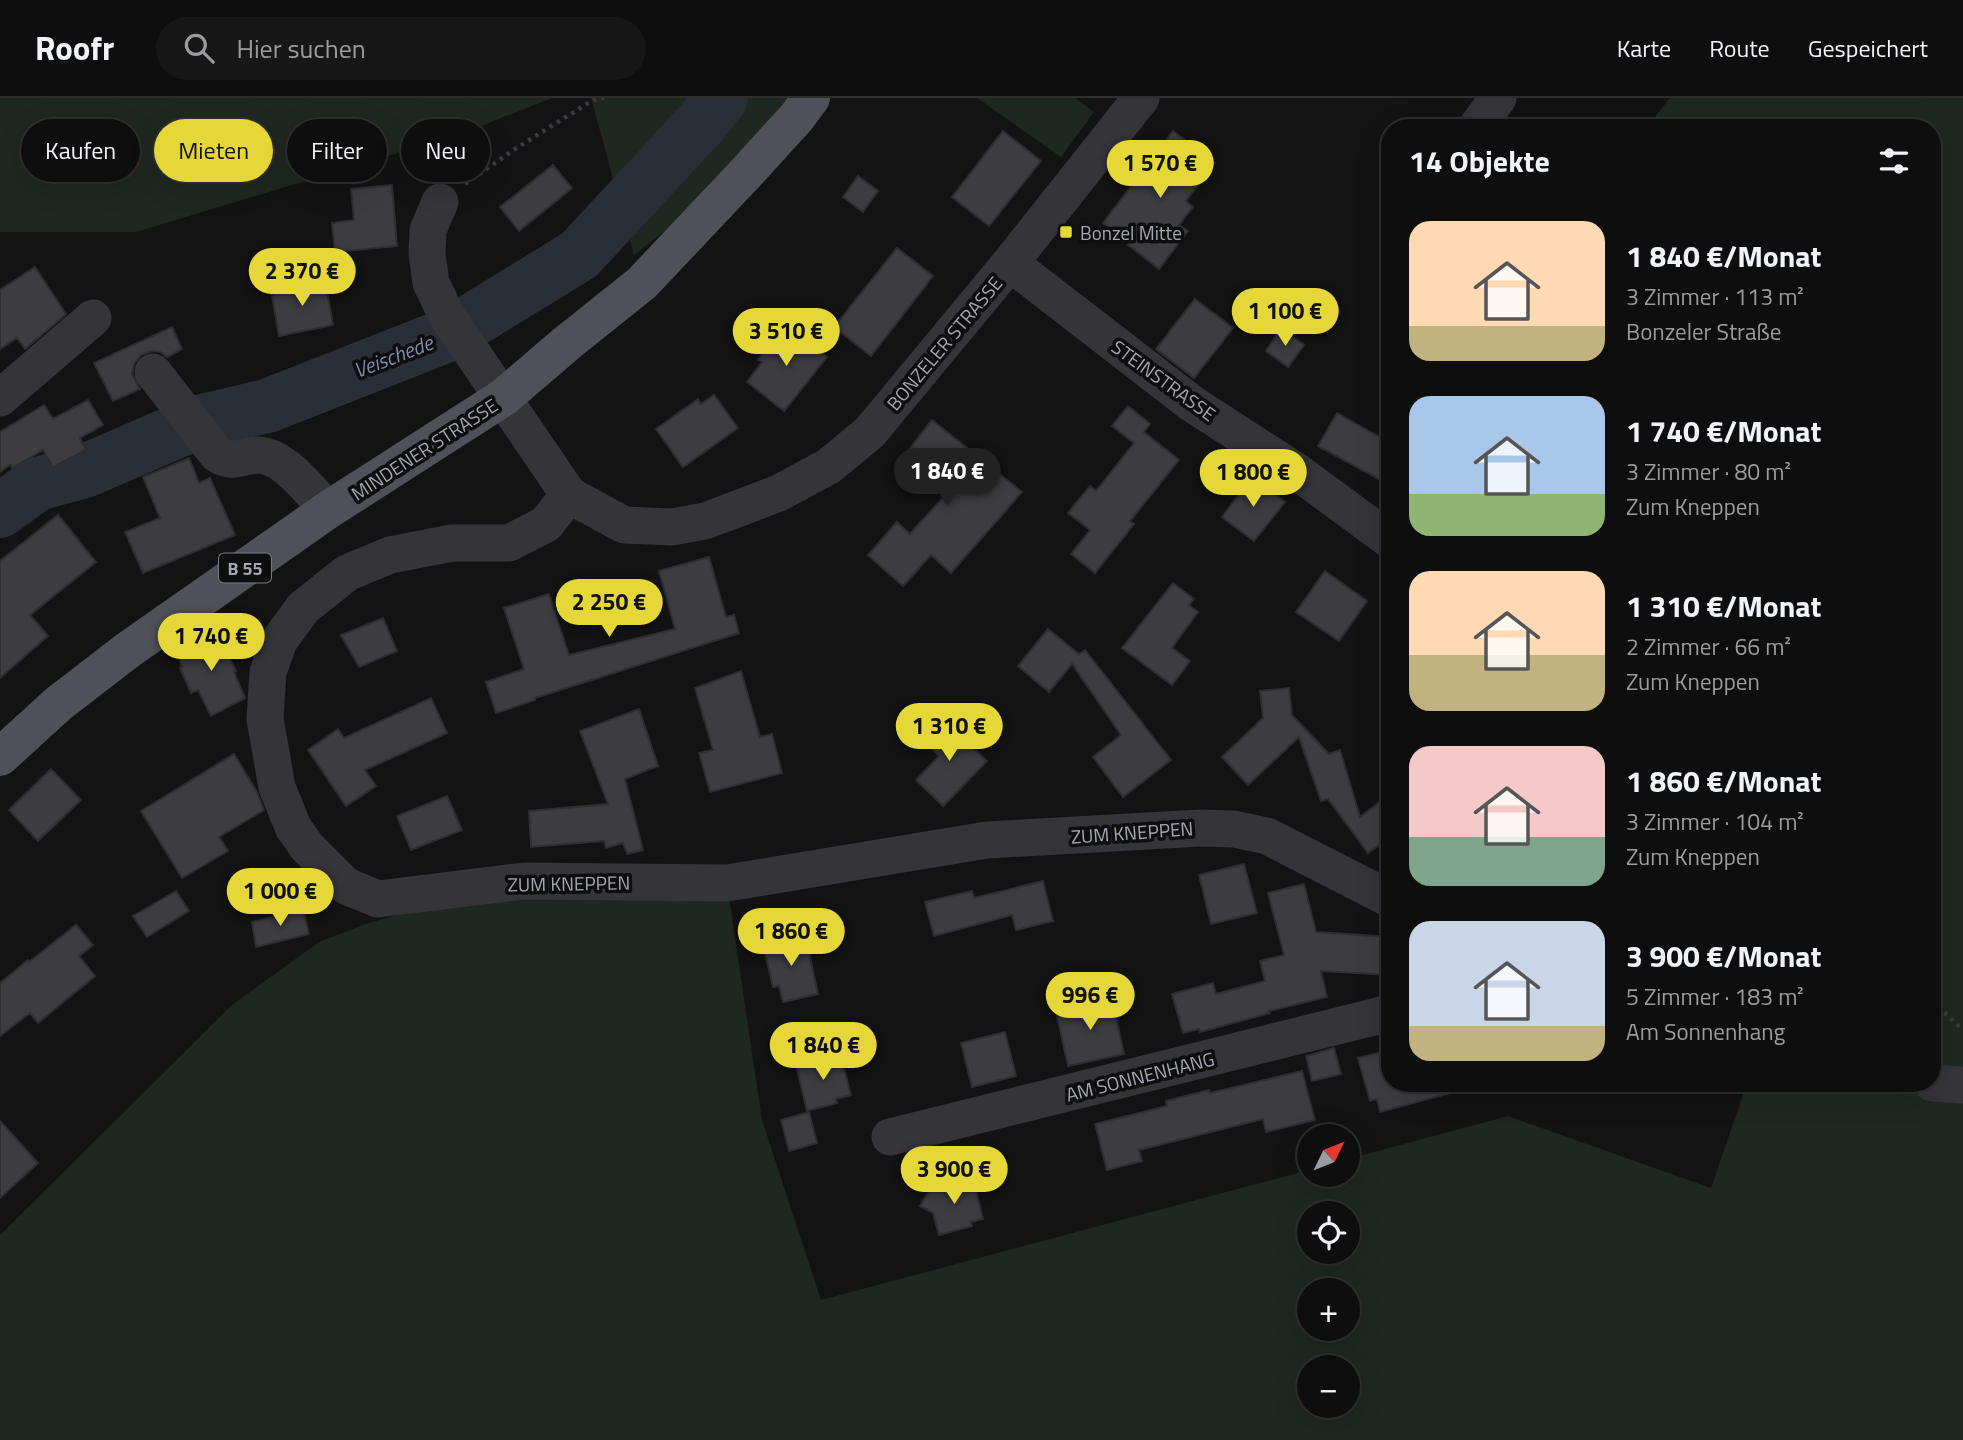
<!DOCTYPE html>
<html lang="de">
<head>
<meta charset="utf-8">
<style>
	:root { --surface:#0e0e0f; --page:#171718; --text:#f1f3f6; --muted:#9b9c9e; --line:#2e2e2f; --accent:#e6d738 }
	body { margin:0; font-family:"Titillium Web",sans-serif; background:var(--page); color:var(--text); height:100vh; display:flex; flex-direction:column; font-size:26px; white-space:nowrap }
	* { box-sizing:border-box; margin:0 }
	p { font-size:23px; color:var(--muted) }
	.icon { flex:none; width:38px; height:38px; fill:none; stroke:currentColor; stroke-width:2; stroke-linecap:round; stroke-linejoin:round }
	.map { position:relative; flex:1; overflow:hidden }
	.side { position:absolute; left:1381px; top:21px; width:560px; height:973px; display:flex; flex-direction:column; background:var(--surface); border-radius:28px; box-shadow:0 7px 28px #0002,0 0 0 2px var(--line) }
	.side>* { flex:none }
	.banner { position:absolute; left:21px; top:21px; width:665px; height:63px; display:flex; gap:14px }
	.needle { width:46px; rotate:47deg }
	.tools { position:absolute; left:1297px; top:1026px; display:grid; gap:14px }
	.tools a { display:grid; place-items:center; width:63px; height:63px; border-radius:50%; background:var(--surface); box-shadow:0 7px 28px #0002,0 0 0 2px var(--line); font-size:35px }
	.price { position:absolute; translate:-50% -60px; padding:0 16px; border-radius:24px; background:var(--accent); color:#111; font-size:23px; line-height:46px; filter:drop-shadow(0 2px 4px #0008) }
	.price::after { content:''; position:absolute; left:50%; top:42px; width:21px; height:16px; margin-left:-10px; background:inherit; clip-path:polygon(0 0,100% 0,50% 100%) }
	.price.active { background:#222; color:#fff }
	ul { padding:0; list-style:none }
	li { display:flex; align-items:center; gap:21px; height:175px; padding:0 28px }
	li span { display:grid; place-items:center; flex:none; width:196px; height:140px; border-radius:21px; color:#555 }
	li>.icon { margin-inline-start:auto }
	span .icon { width:84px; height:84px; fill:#fffc; stroke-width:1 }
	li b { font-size:30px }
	h2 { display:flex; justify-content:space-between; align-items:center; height:84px; padding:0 28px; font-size:30px }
	.chip { padding:0 24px; border-radius:32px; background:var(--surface); box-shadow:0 7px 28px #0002,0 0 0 2px var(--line); font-size:24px; line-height:63px }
	.chip.active { background:var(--accent); color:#111 }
	header { display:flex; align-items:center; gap:42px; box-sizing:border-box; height:98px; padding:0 35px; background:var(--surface); border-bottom:2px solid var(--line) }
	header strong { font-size:33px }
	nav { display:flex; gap:38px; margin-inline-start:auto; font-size:24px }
	.search { width:490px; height:63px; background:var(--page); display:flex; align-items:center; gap:18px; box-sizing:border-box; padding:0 24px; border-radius:38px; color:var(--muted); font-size:26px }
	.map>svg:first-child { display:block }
	.green { fill:#1f2721; fill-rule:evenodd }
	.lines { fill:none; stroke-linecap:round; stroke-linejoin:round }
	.river { stroke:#2a2e37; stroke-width:54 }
	.building { fill:#3d3d41; stroke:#2e2d30; stroke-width:2 }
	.path { stroke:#3a3a40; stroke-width:4.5; stroke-dasharray:3.5 5; stroke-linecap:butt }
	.minor { stroke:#343439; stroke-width:37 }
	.major { stroke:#505058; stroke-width:38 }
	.poi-dot { fill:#e6d738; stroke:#0e0e0f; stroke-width:2.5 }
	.labels { text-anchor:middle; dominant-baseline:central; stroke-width:7; stroke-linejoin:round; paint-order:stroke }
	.shield { fill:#0e0e0f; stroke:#787882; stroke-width:2 }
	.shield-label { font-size:18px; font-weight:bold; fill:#a5a6b4 }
	.poi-label { font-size:19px; fill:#a5a6b4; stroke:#0e0e0f; text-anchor:start }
	.street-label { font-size:19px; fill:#a5a6b4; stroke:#0e0e0f }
	.water-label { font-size:21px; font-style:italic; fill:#7e8bad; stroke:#0e0e0f }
</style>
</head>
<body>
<header>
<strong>Roofr</strong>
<div class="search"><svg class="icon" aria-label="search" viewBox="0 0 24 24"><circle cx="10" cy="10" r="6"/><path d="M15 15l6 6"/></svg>Hier suchen</div>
<nav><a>Karte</a><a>Route</a><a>Gespeichert</a></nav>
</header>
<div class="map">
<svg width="1963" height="1342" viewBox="0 0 1963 1342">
	<rect width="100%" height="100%" fill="#131314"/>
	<path class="green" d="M0,0h552l-91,36 -325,98h-136z
		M591,0h197l-93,109 -61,48z
		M977,0h98l19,14 -33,45z
		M1670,0h293v1342h-1963v-205l232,-230 87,-63 47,-18 30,-9 122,-20 211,2 33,223 59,180 488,-130v4h39v-15l160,-43 203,72 36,-105h185v-955h-286zM1309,1115h39v38h-39zM1309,1192h39v38h-39zM1309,1269h39v38h-39z"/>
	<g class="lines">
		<path class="river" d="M0,413l37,-27 48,-13 113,-49 69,-16 183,-72 129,-79 125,-135 17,-22"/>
	</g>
	<path class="building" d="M1003,33l38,30 -52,65 -37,-29z
		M1173,33l42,32 -29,38 7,6 -14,18 9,6 -29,38 -31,-24 2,-2 -27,-20z
		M553,67l19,23 -53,43 -19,-24z
		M858,78l20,15 -15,21 -20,-15z
		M392,87l5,61 -62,6 -3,-29 22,-3 -3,-31z
		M897,150l36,28 -62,80 -37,-29z
		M35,169l31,47 -41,35 -8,-11 -17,11v-59z
		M325,182l8,45 -54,11 -8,-46z
		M1195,201l38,29 -39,50 -38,-29z
		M785,226l42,33 -43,54 -37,-29 15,-20 -4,-2z
		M172,229l10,22 -15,8 -7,-5 -9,-1 -10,4 -7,9 -2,10 8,15 -27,12 -19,-38z
		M1281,230l23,17 -16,22 -22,-16z
		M714,297l24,33 -55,39 -27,-38 42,-30 3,5z
		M88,302l15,25 -23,13 6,12 -33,17 -10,-17 -31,18 -2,-3 -10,7v-40l44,-27 9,14z
		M1128,308l22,18 -6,8 35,28 -49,61 4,3 -39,49 -24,-19 19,-24 -22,-17 22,-27 6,5 38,-48 -22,-17z
		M1337,315l53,30v42l-72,-39z
		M932,322l90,72 -71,81 -20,-18 -28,31 -35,-31 29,-33 13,12 39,-43 -45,-35z
		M189,360l10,25 11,-5 25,57 -92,38 -18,-41 35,-14 -17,-41z
		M1252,379l33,25 -31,39 -32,-24z
		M58,417l38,47 -66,53 18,21 -48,42v-117z
		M709,459l17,60 8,-2 5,18 -204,65v2l-39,13 -10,-31 38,-13 -20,-61 45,-14 20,61 106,-26 -16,-58z
		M1325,473l42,30 -28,40 -43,-29z
		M1173,485l21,16 -5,6 9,7 -26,36 18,13 -18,24 -50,-37z
		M383,520l14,33 -38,16 -18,-32z
		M1048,531l31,25 6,-4 86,110 -48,37 -30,-40 28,-22 -49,-71 -23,28 -31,-26z
		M216,533l20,40 -2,1 11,26 -34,18 -13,-26 -7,3 -11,-25 2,-1 -6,-16z
		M741,573l19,66 12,-3 10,39 -72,19 -11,-39 14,-3 -18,-62z
		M1289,590l3,27 37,39 11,-4 20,67 30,-23v43l-22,16 -40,-54 -7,2 -22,-64 -51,48 -26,-28 41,-39 -3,-27z
		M431,600l16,35 -82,37 11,16 -30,20 -38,-56 30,-21 6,9z
		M639,611l19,57 -33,13 18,71 -16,4 -4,-11 -17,5 -2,-7 -73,6 -2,-36 79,-7 -28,-73z
		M944,621l43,42 -44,45 -27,-26 23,-24 -16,-15z
		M234,656l23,38 7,18 -45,27 9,14 -46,27 -41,-67z
		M51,671l30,31 -43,41 -29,-31z
		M447,698l15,34 -51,20 -14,-34z
		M1244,766l13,49 -46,11 -12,-49z
		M1043,783l10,40 -37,9 -4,-15 -78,21 -9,-34 47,-11 2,7z
		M1304,786l12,48 74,5v38l-69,-4 6,26 -58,14 1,2 -70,19 -1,-3 -16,4 -11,-39 41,-11 3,11 49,-13 -5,-20 24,-6 -16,-62z
		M176,793l13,20 -42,26 -14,-21z
		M303,811l6,25 -53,13 -4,-25z
		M76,827l17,20 -14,11 16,20 -57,47 -8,-10 -30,23v-53l28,-23 1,2z
		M805,836l13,60 -35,8 -4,-16 -6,1 -10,-43z
		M1112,901l12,55 -56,12 -12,-55z
		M1005,934l11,44 -44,11 -11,-44z
		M1334,950l7,26 -29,7 -6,-25z
		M1383,954l7,22v9h67l1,8 -78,21 -3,-13 -7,2 -12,-43z
		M840,955l11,42 -15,4 1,4 -30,8 -11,-46z
		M1302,973l13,49 -49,12 -3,-13 -124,31 3,11 -35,9 -12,-46 72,-18 -1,-5 43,-11 1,3z
		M809,1014l8,31 -28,8 -8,-31z
		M0,1023l38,42 -38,35z
		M973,1080l10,41 -12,3 1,4 -33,9 -6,-22 -13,-7 10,-17z"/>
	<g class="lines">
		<path class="path" d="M465,86l50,-35 78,-49 11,-2
			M1932,903l31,29"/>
		<path class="minor" d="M1476,30l22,-30
			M440,104l-12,28 -1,24 4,29 16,33 122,179 55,30 48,2 33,-6 74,-28 50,-27 41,-34 140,-169 131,-165
			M1010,165l181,140 105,68 94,69
			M153,274l64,82c18,13 30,-3 48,2 23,5 47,37 63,54
			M0,300l93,-80
			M569,397l-23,29 -37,19h-57l-62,12 -43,18 -44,35 -24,33 -11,31 -3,47 12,68 16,40 14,20 39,39 32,13 146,-18 203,2 260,-43 214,-12 33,1 33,7 123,63
			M1932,985l31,2
			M890,1039l500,-124"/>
		<path class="major" d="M0,659l58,-53 70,-54 200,-140 176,-113 63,-54 75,-60 104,-110 51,-56 14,-19"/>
	</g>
	<rect class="poi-dot" x="1059" y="127" width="14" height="14" rx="3.5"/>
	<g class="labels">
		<rect class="shield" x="219" y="455.5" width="52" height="29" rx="5"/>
		<g class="shield-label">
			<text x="245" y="470">B 55</text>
		</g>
		<g class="poi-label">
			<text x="1080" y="134">Bonzel Mitte</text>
		</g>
		<g class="street-label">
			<text transform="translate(944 245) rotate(-50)">BONZELER STRASSE</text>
			<text transform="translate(1164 282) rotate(36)">STEINSTRASSE</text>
			<text transform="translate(424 351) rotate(-33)">MINDENER STRASSE</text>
			<text transform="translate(1132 734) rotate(-4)">ZUM KNEPPEN</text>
			<text transform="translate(569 785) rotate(-1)">ZUM KNEPPEN</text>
			<text transform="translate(1140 978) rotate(-14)">AM SONNENHANG</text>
		</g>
		<g class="water-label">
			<text transform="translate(393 258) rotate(-21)">Veischede</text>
		</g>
	</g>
</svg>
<div class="tools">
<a><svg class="needle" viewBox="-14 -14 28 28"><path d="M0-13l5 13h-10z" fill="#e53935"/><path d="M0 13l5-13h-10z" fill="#9b9c9e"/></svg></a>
<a><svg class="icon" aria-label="locate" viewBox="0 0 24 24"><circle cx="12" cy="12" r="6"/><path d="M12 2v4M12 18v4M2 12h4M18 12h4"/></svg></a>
<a>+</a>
<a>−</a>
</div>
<b class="price" style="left:1160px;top:102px">1 570 €</b>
<b class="price" style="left:302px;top:210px">2 370 €</b>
<b class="price" style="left:1285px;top:250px">1 100 €</b>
<b class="price" style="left:786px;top:270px">3 510 €</b>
<b class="price active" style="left:947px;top:410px">1 840 €</b>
<b class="price" style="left:1253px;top:411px">1 800 €</b>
<b class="price" style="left:609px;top:541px">2 250 €</b>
<b class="price" style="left:211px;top:575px">1 740 €</b>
<b class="price" style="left:949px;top:665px">1 310 €</b>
<b class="price" style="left:280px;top:830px">1 000 €</b>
<b class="price" style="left:791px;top:870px">1 860 €</b>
<b class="price" style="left:1090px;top:934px">996 €</b>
<b class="price" style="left:823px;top:984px">1 840 €</b>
<b class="price" style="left:954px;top:1108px">3 900 €</b>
<div class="banner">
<a class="chip">Kaufen</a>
<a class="chip active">Mieten</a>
<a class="chip">Filter</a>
<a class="chip">Neu</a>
</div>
<section class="side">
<h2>14 Objekte<svg class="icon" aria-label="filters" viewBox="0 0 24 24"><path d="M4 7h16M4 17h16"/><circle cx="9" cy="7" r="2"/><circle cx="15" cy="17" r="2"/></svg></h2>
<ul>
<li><span style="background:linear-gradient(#ffd9b3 75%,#c2b280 0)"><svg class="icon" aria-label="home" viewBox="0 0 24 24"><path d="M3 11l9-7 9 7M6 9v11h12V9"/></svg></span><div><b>1 840 €/Monat</b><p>3 Zimmer · 113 m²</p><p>Bonzeler Straße</p></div></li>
<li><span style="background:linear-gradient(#a9c7e8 70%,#8fb573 0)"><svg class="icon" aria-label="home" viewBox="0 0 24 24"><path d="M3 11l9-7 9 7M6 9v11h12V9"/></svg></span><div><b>1 740 €/Monat</b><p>3 Zimmer · 80 m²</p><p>Zum Kneppen</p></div></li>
<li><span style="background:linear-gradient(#ffd9b3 60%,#c2b280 0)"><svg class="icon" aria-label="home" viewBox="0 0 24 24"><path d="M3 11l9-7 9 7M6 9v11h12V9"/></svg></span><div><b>1 310 €/Monat</b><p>2 Zimmer · 66 m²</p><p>Zum Kneppen</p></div></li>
<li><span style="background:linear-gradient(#f6c9c9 65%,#7fa58c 0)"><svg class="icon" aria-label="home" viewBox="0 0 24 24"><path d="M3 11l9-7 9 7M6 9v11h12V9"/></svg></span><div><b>1 860 €/Monat</b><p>3 Zimmer · 104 m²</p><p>Zum Kneppen</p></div></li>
<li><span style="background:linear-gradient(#c9d6e8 75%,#c2b280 0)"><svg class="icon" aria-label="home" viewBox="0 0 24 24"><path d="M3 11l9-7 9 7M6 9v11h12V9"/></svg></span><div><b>3 900 €/Monat</b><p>5 Zimmer · 183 m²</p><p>Am Sonnenhang</p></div></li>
</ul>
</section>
</div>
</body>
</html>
